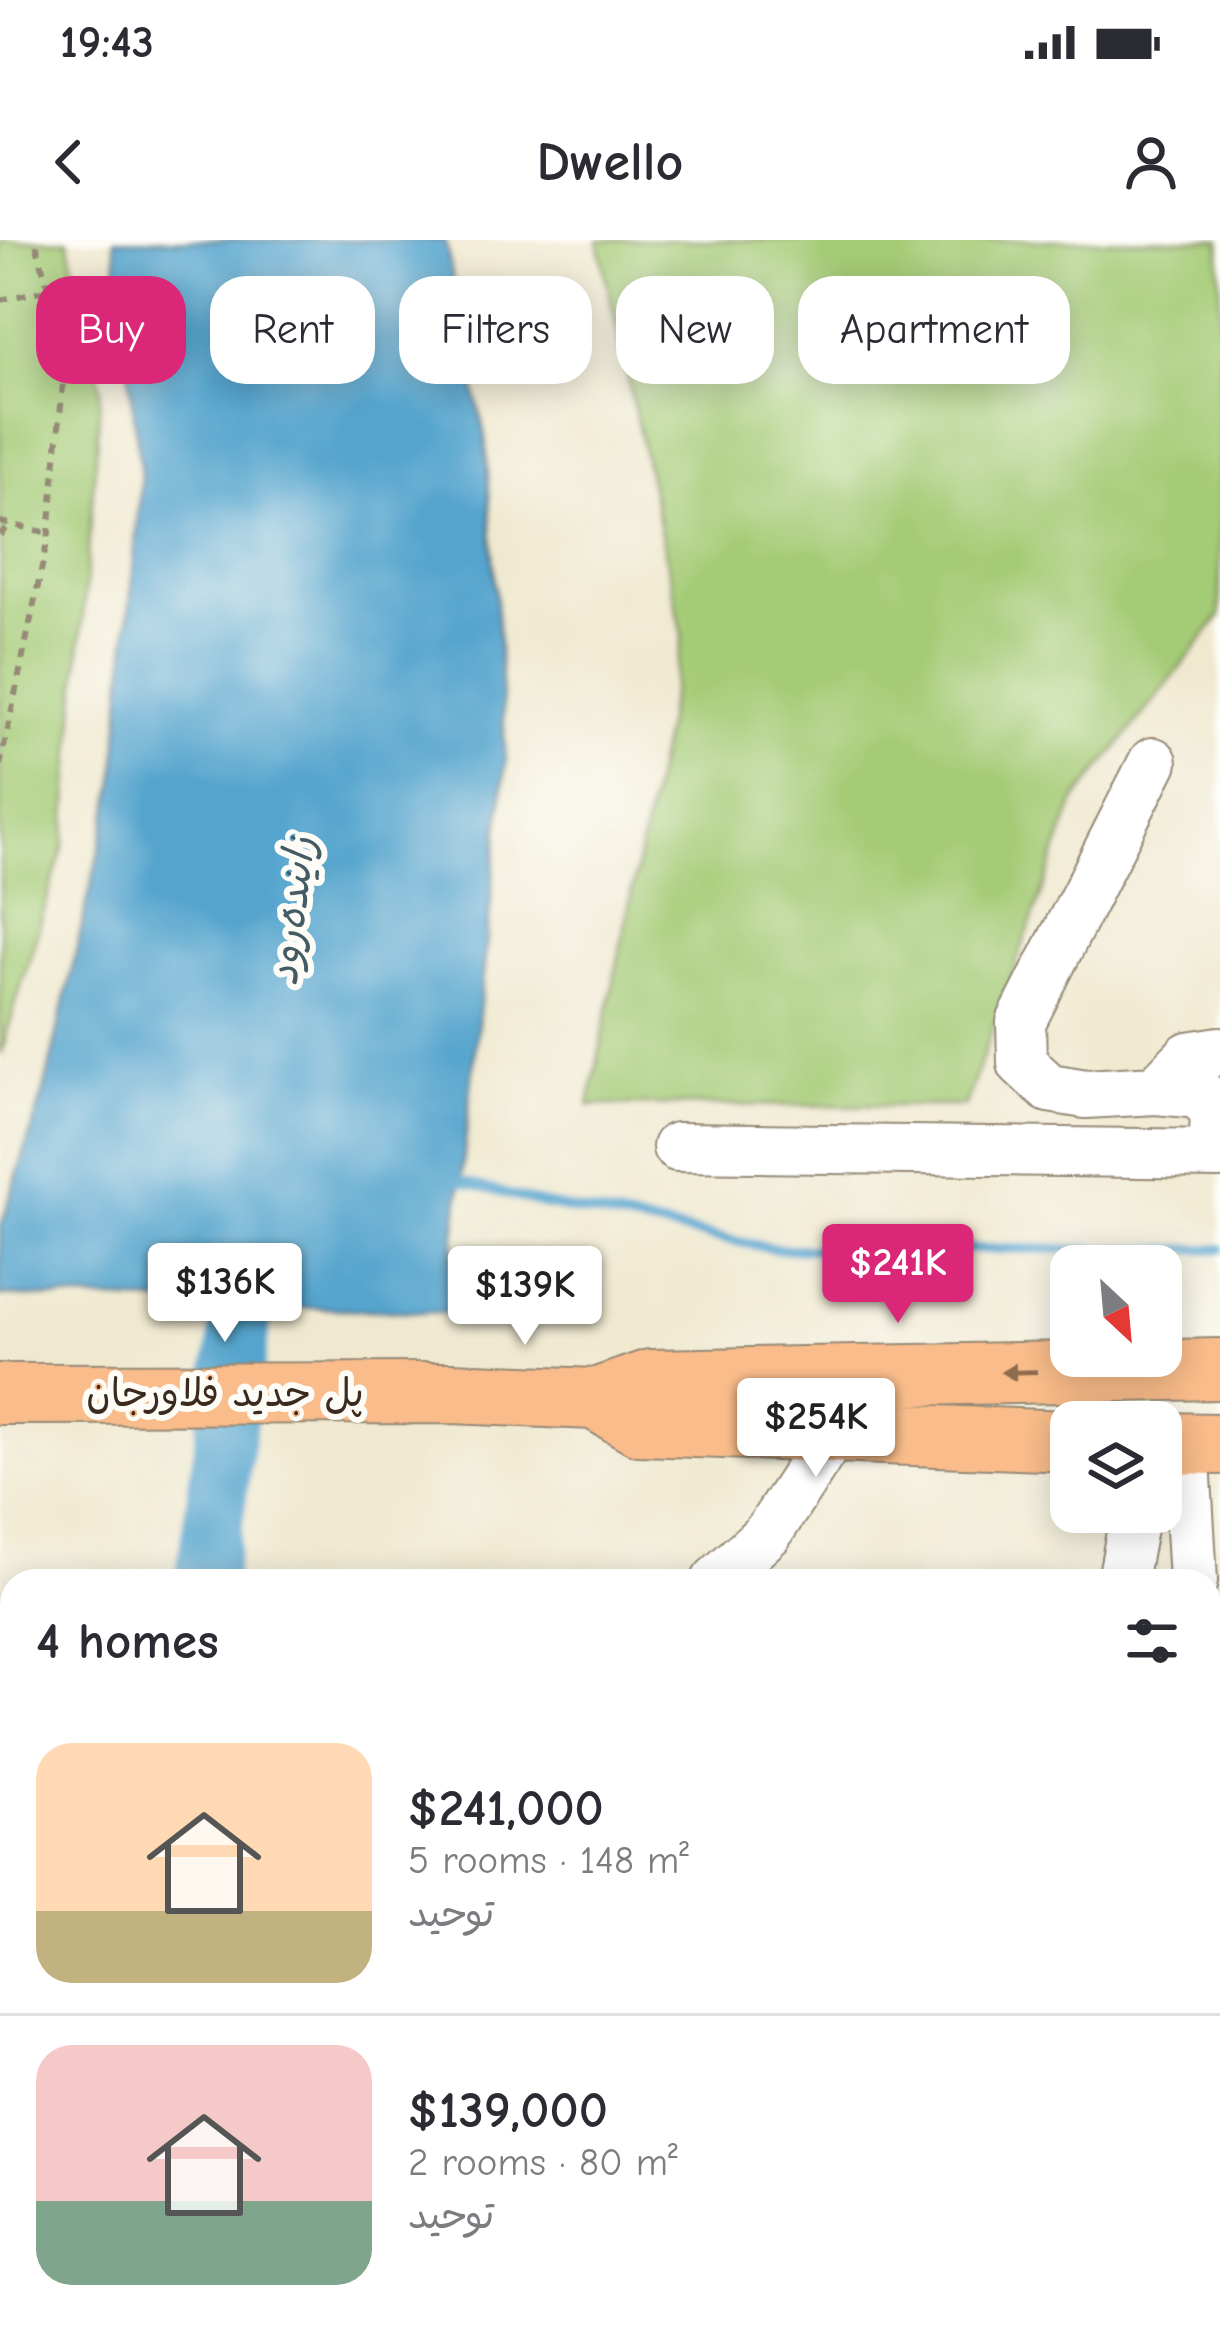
<!DOCTYPE html>
<html lang="en">
<head>
<meta charset="utf-8">
<style>
	:root { --surface:#fff; --page:#f7f7f7; --text:#2b2b33; --muted:#7c7c81; --line:#e1e1e2; --accent:#db2777 }
	body { margin:0; font-family:"Comic Neue","Playpen Sans Arabic",sans-serif; background:var(--page); color:var(--text); height:100vh; display:flex; flex-direction:column; font-size:45px; white-space:nowrap }
	* { box-sizing:border-box; margin:0 }
	p { font-size:39px; color:var(--muted) }
	.icon { flex:none; width:66px; height:66px; fill:none; stroke:currentColor; stroke-width:2; stroke-linecap:round; stroke-linejoin:round }
	.map { position:relative; flex:1; overflow:hidden }
	.sheet { position:absolute; left:0px; top:1329px; width:1221px; height:771px; display:flex; flex-direction:column; background:var(--surface); border-radius:36px 36px 0 0; box-shadow:0 6px 30px #0003 }
	.sheet>* { flex:none }
	.banner { position:absolute; left:36px; top:36px; width:1149px; height:108px; display:flex; gap:24px }
	.needle { width:78px; rotate:154deg }
	.fabs { position:absolute; left:1050px; top:1005px; display:grid; gap:24px }
	.fabs a { display:grid; place-items:center; width:132px; height:132px; border-radius:24px; background:var(--surface); box-shadow:0 6px 30px #0003; font-size:60px }
	.price { position:absolute; translate:-50% -102px; padding:0 27px; border-radius:12px; background:#fff; color:#222; font-size:39px; line-height:78px; filter:drop-shadow(0 3px 6px #0008) }
	.price::after { content:''; position:absolute; left:50%; top:72px; width:36px; height:27px; margin-left:-18px; background:inherit; clip-path:polygon(0 0,100% 0,50% 100%) }
	.price.on { background:var(--accent); color:#fff }
	ul { padding:0; list-style:none }
	li { display:flex; align-items:center; gap:36px; height:300px; padding:0 36px }
	li+li { border-top:3px solid var(--line) }
	li span { display:grid; place-items:center; flex:none; width:336px; height:240px; border-radius:36px; color:#555 }
	li>.icon { margin-inline-start:auto }
	span .icon { width:144px; height:144px; fill:#fffc; stroke-width:1 }
	li b { font-size:51px }
	h2 { display:flex; justify-content:space-between; align-items:center; height:144px; padding:0 36px; font-size:51px }
	.pill { padding:0 42px; border-radius:36px; background:var(--surface); box-shadow:0 6px 30px #0003; font-size:42px; line-height:108px }
	.pill.on { background:var(--accent); color:#fff }
	.status { display:flex; justify-content:space-between; align-items:center; height:84px; padding:0 60px; background:var(--surface); direction:ltr }
	.status svg { height:33px; fill:currentColor }
	header { display:flex; justify-content:space-between; align-items:center; height:156px; padding:0 36px; background:var(--surface); font-size:54px; font-weight:800 }
	.map>svg:first-child { display:block }
	.green { fill:#a4cb76; stroke:#707a4a; stroke-width:3 }
	.water { fill:#54a4ce; stroke:#486776; stroke-width:3 }
	.lines { fill:none; stroke-linecap:round; stroke-linejoin:round }
	.stream { stroke:#54a4ce; stroke-width:10 }
	.river { stroke:#54a4ce; stroke-width:60 }
	.minor-casing { stroke:#968a77; stroke-width:52 }
	.major-casing { stroke:#968a77; stroke-width:64 }
	.path { stroke:#968a77; stroke-width:6; stroke-dasharray:9 9; stroke-linecap:butt }
	.minor { stroke:#fff; stroke-width:48 }
	.major { stroke:#f9bc8a; stroke-width:60 }
	.oneway { fill:#906c4f }
	.labels { text-anchor:middle; dominant-baseline:central; stroke-width:12; stroke-linejoin:round; paint-order:stroke }
	.street-label { font-size:39px; fill:#3b2a1e; stroke:#fdfcf7 }
	.water-label { font-size:42px; font-style:italic; fill:#455b64; stroke:#fdfcf7 }
</style>
</head>
<body>
<div class="status"><b>19:43</b><svg viewBox="0 0 49 12"><path d="M0 12V9h3v3zM5 12V6h3v6zM10 12V3h3v9zM15 12V0h3v12zM26 1h20v11H26zM47 4h2v5h-2z"/></svg></div>
<header><svg class="icon" aria-label="back" viewBox="0 0 24 24"><path d="M15 5l-7 7 7 7"/></svg>Dwello<svg class="icon" aria-label="person" viewBox="0 0 24 24"><circle cx="12" cy="8" r="4"/><path d="M4 21q1-7 8-7t8 7"/></svg></header>
<div class="map">
<svg width="1220" height="2098" viewBox="0 0 1220 2098">
	<rect width="100%" height="100%" fill="#fdfcf7"/>
	<filter id="ink" filterUnits="userSpaceOnUse"><feTurbulence type="fractalNoise" baseFrequency=".00833" numOctaves="2"/><feDisplacementMap in="SourceGraphic" scale="24" xChannelSelector="R" yChannelSelector="G"/><feConvolveMatrix kernelMatrix="1 2 1 2 8 2 1 2 1" color-interpolation-filters="sRGB"/></filter>
	<filter id="wash" filterUnits="userSpaceOnUse"><feTurbulence type="fractalNoise" baseFrequency=".004" numOctaves="4" result="noise"/><feDisplacementMap in="SourceGraphic" scale="48" xChannelSelector="R" yChannelSelector="G"/><feGaussianBlur stdDeviation="2.7" result="paint"/><feColorMatrix in="noise" values="0 0 0 0 0 0 0 0 0 0 0 0 0 0 0 0 0 1.4 0 .05"/><feComposite in="paint" operator="in"/></filter>
	<g filter="url(#wash)">
		<rect width="100%" height="100%" fill="#f0e9d0"/>
		<path class="green" d="M0,0h68l33,148 -36,453 -65,215z
			M598,0h622v377l-145,184 -110,305 -376,-1 94,-469z"/>
		<path class="water" d="M114,0h331l41,202 20,318 -59,553 -447,-17v-67l44,-138 71,-310 26,-305z
			M12,1378v380l-12,6v-385z"/>
		<g class="lines">
			<path class="stream" d="M450,938l91,26 235,45h444"/>
			<path class="river" d="M205,1341l49,-357"/>
		</g>
	</g>
	<g filter="url(#ink)">
		<g class="lines">
			<defs>
				<path id="minor" d="M1153,522l-132,260 1,41 27,25 37,6 70,-4 45,4 14,21 -2,39
					M1156,850l33,-34 31,-5
					M677,907l543,7
					M1185,1203l8,138
					M716,1341l52,-48 66,-101
					M1122,1341l13,-69
					M1209,1442l11,-4
					M1209,1636v15
					M1209,1792l11,4
					M1220,1900v111
					M899,2088l23,10
					M1012,2098l9,-10"/>
				<path id="major" d="M0,1154l450,-1 145,6 55,-19 570,-11
					M595,1159l45,26 431,16
					M1161,1203l59,1"/>
			</defs>
			<use href="#minor" class="minor-casing"/>
			<use href="#major" class="major-casing"/>
			<path class="path" d="M0,60l46,-10
				M0,282l49,11
				M0,295l8,-9
				M0,526l49,-233 17,-181 -31,-112"/>
			<use href="#minor" class="minor"/>
			<use href="#major" class="major"/>
		</g>
		<defs><path id="oneway-solid" d="M-6-.8H1V-3.2L6.5 0L1 3.2V.8H-6Z" transform="scale(3)"/></defs>
		<use class="oneway" href="#oneway-solid" transform="translate(1019 1132) rotate(179)"/>
	</g>
	<g class="labels">
		<g class="street-label">
			<text x="225" y="1153">پل جدید فلاورجان</text>
		</g>
		<g class="water-label">
			<text transform="translate(292 671) rotate(-83)">زاینده‌رود</text>
		</g>
	</g>
</svg>
<div class="fabs">
<a><svg class="needle" viewBox="-14 -14 28 28"><path d="M0-13l5 13h-10z" fill="#e53935"/><path d="M0 13l5-13h-10z" fill="#7c7c81"/></svg></a>
<a><svg class="icon" aria-label="layers" viewBox="0 0 24 24"><path d="M12 4l9 5-9 5-9-5zM3 14l9 5 9-5"/></svg></a>
</div>
<b class="price on" style="left:898px;top:1086px">$241K</b>
<b class="price" style="left:225px;top:1105px">$136K</b>
<b class="price" style="left:525px;top:1108px">$139K</b>
<b class="price" style="left:816px;top:1240px">$254K</b>
<div class="banner">
<a class="pill on">Buy</a>
<a class="pill">Rent</a>
<a class="pill">Filters</a>
<a class="pill">New</a>
<a class="pill">Apartment</a>
</div>
<section class="sheet">
<h2>4 homes<svg class="icon" aria-label="filters" viewBox="0 0 24 24"><path d="M4 7h16M4 17h16"/><circle cx="9" cy="7" r="2"/><circle cx="15" cy="17" r="2"/></svg></h2>
<ul>
<li><span style="background:linear-gradient(#ffd9b3 70%,#c2b280 0)"><svg class="icon" aria-label="home" viewBox="0 0 24 24"><path d="M3 11l9-7 9 7M6 9v11h12V9"/></svg></span><div><b>$241,000</b><p>5 rooms · 148 m²</p><p>توحید</p></div></li>
<li><span style="background:linear-gradient(#f6c9c9 65%,#7fa58c 0)"><svg class="icon" aria-label="home" viewBox="0 0 24 24"><path d="M3 11l9-7 9 7M6 9v11h12V9"/></svg></span><div><b>$139,000</b><p>2 rooms · 80 m²</p><p>توحید</p></div></li>
</ul>
</section>
</div>
</body>
</html>
